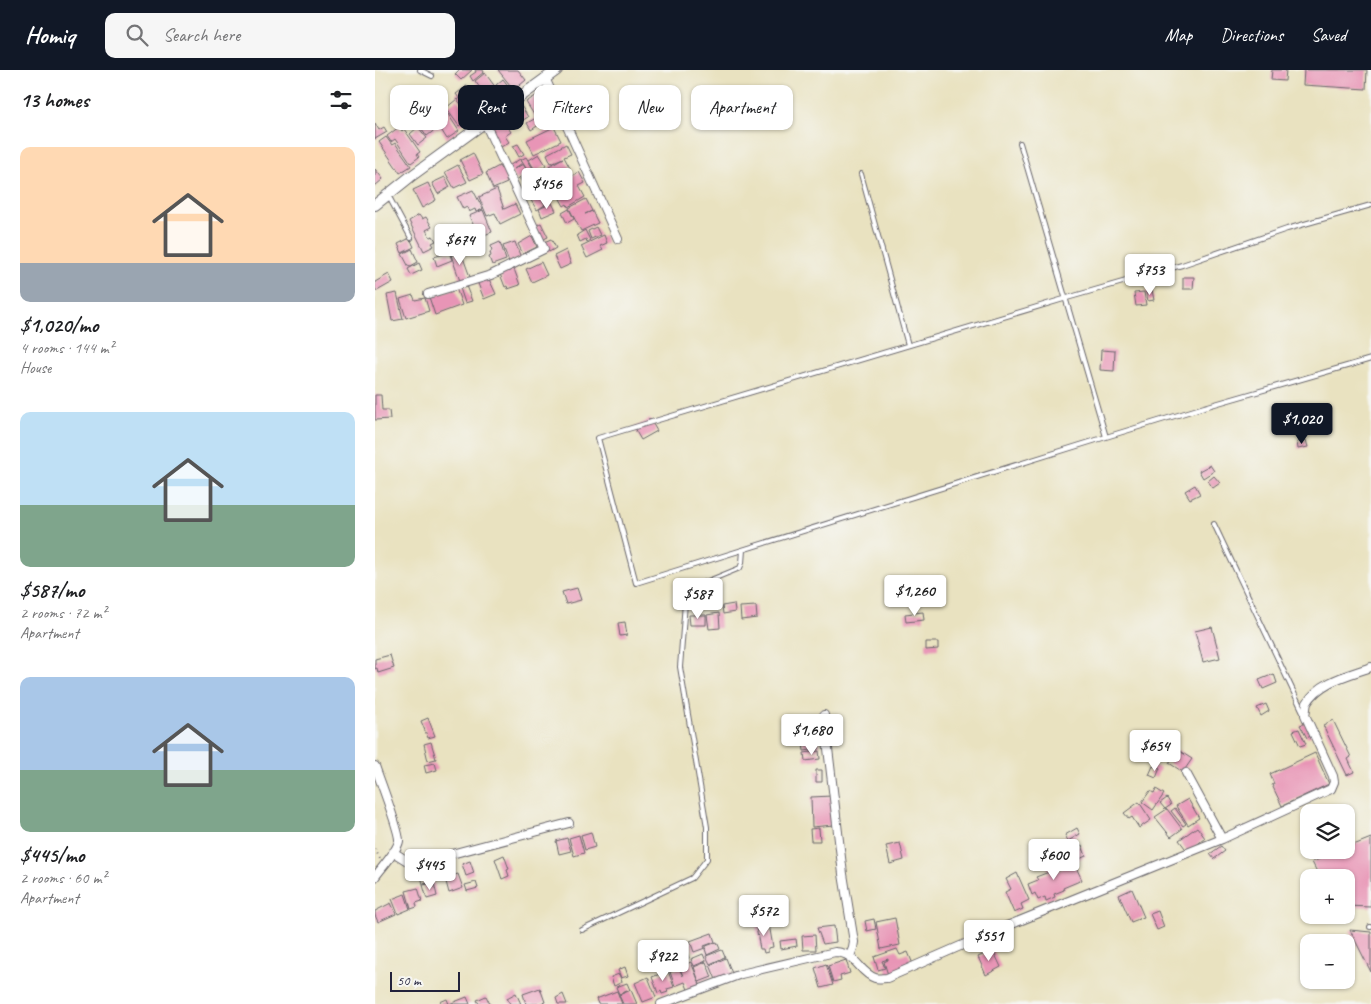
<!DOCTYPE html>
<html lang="en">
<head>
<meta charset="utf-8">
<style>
	:root { --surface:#fff; --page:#f6f6f6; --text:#202124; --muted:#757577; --accent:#111827 }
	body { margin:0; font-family:Caveat,sans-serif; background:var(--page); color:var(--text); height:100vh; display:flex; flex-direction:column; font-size:19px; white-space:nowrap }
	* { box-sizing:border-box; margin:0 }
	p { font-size:16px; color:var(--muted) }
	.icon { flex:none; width:28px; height:28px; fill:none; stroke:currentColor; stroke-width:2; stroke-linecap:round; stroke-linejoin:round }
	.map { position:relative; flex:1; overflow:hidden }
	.panel { display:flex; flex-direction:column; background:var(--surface); width:375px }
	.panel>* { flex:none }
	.banner { position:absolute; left:15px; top:15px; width:475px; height:45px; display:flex; gap:10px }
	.tools { position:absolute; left:925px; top:734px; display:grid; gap:10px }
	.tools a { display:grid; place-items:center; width:55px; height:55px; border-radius:10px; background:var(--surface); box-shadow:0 1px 4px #0004; font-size:25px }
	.scale { position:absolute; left:15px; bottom:12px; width:70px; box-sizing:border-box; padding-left:5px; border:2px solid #22223b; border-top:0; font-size:14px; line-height:18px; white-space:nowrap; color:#22223b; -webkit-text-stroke:4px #f6f6f2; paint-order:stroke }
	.price { position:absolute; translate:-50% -42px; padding:0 11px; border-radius:5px; background:#fff; color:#222; font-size:16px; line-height:32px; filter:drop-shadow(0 1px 2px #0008) }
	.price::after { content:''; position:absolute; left:50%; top:30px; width:15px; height:11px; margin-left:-8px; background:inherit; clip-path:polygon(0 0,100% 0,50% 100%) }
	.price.selected { background:var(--accent); color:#fff }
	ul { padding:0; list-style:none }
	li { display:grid; align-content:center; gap:10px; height:265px; padding:0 20px }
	li span { display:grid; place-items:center; height:155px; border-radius:10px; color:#555 }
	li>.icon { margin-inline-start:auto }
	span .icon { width:90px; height:90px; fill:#fffc; stroke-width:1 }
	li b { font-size:21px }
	h2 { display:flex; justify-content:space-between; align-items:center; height:60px; padding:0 20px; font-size:21px }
	.tag { padding:0 18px; border-radius:10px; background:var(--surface); box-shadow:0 1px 4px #0004; font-size:18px; line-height:45px }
	.tag.selected { background:var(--accent); color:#fff }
	header { display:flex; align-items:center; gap:30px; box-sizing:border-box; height:70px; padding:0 25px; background:var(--accent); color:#fff }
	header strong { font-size:24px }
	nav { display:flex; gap:28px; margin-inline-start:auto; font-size:18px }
	.search { width:350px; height:45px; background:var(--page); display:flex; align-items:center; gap:12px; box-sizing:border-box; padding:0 18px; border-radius:10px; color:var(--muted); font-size:19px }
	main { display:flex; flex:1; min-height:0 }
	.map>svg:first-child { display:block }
	.building { fill:#e895b6 }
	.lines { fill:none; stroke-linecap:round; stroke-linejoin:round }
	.service-casing { stroke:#68656a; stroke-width:6 }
	.minor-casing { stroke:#68656a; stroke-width:10 }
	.tertiary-casing { stroke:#68656a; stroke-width:12 }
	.path { stroke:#68656a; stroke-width:2; stroke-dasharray:1 4; stroke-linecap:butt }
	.service { stroke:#fff; stroke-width:4 }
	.minor { stroke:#fff; stroke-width:8 }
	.tertiary { stroke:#fff; stroke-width:10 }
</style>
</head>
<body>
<header>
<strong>Homiq</strong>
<div class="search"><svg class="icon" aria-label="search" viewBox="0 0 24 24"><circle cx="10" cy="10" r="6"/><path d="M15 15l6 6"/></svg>Search here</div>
<nav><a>Map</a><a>Directions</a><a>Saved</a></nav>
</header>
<main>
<section class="panel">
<h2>13 homes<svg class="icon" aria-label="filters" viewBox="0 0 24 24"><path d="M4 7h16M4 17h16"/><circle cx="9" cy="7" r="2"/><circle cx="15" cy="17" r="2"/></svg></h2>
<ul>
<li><span style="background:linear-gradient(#ffd9b3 75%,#9aa5b1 0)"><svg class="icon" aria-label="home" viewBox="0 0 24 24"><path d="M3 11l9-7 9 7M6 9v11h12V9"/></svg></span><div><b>$1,020/mo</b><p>4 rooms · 144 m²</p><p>House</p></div></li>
<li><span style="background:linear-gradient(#bfe0f5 60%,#7fa58c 0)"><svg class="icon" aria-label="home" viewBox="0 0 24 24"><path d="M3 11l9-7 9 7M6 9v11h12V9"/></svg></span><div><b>$587/mo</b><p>2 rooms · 72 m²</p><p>Apartment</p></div></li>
<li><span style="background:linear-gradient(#a9c7e8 60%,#7fa58c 0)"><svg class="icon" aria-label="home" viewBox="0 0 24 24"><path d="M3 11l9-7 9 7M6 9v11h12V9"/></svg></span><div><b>$445/mo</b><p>2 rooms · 60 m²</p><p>Apartment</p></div></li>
</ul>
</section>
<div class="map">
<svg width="996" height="934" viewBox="0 0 996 934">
	<rect width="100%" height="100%" fill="#f6f6f2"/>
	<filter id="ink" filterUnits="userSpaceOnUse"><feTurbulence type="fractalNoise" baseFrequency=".02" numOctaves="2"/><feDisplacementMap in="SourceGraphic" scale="10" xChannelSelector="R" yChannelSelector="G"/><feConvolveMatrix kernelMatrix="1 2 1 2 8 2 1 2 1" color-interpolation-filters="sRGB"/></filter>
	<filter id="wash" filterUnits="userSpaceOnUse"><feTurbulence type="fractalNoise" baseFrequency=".0096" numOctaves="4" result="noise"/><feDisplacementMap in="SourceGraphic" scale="20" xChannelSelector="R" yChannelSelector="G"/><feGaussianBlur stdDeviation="1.12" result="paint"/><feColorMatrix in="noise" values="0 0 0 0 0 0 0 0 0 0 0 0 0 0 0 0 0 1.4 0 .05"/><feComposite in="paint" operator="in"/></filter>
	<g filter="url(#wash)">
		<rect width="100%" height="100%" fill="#e9e2c0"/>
		<g id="blocks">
			<path class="building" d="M84,0h13l-11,10 -6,-6z
				M100,0h8l1,2 -11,9 -3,-5 6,-4z
				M123,0h20l8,10 -12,10z
				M897,0h14l-1,11 -14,-1z
				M929,0h63l-1,19 -63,-4z
				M110,3l19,26 -10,8 -19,-26z
				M128,9l6,8 -7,6 -6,-8z
				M93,15l16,21 -12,9 -16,-21z
				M51,19l14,21 -11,7 -14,-21z
				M167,22l8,12 -3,2 8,13 -14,9 -2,-3 -8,5 -4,-7 9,-5 -10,-16z
				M82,29l14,19 -12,8 -13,-18z
				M41,30l11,18 -6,4 -11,-19z
				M145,34l8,13 -11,7 -8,-13z
				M69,38l15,23 -12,8 -7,-11 -3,2 -7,-12z
				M127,48l9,14 -6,4 4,6 -8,5 -13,-20z
				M53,49l8,10 -9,7 -8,-11z
				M0,53l4,7 5,-3 3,5 -12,7z
				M24,57l3,4 2,-2 16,23 -3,2 2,3 -8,6 -16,-24 -4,3 -4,-6z
				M43,57l9,11 -9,7 -8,-11z
				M179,57l7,14 -27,13 -7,-14z
				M11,67l6,8 3,-2 16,23 -11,7 -21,-31z
				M143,74l6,10 -5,3 -6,-11z
				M191,74l5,10 -7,3 6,11 -15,8 -6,-10 14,-8 -12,5 -4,-9z
				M98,83l10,21 -13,6 -10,-20z
				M164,84l7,11 -10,7 -7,-12z
				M151,87l8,13 -5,3 -8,-13z
				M145,89l2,4 -8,6 9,-5 5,8 -12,8 -9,-13z
				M83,95l9,17 -13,6 -9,-16z
				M124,96l2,3 2,-1 4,9 -2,1 2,5 -14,6 -7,-16z
				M0,99l8,10 -8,7z
				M156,102l7,12 -11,7 -7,-12z
				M204,102l6,11 -6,3 6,11 -17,10 -1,-3 -3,2 -4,-7 7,-5v-1l-2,1 -6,-11z
				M70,107l5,10 -12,7 -6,-11z
				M53,113l8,17 -14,8 -9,-18z
				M168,114l7,12 -7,4 2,5 -8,5 -10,-16z
				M183,114l5,9 -5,3 -5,-9z
				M122,119l7,20 11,-5 5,10 -20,10 -5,-11 -8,3 -8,-19z
				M98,120l10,19 -7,3 -1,-3 -6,3 -2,-5 -4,2 -6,-12z
				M211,129l6,12 -7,3 7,-3 6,12 -17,8 -12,-23z
				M177,133l4,8 -14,6 -3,-8z
				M194,139l5,10 -7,4 -5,-10z
				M108,140l9,22 -8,3 -3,-7 -4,2 -2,-4h-1l-5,-10z
				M44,145l3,4 4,-2 6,10 -6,3 4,7 3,-1 3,5 -4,2 2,3 -10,5 -15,-30z
				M166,153l7,14 -6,3 -7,-14z
				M221,157l4,8 -9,4 -3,-8z
				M210,160l5,10 -3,2 -1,-3 -6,3 -3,-7z
				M229,165l3,8 -7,3 3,4 -16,8 -6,-12z
				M157,166l5,11 -14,7 -5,-10z
				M35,168l4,9 -12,6 -4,-9z
				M176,169l5,9 -7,4 -5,-10z
				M125,172l6,18 -14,5 -3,-8 2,-1 -1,-4 2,-1 -1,-5z
				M140,172l6,16 -12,4 -6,-16z
				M37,179l6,13 -9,5 -7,-13z
				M191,180l5,14 -11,5 -6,-13z
				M74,182l3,8 -15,6 -3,-9z
				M86,182l9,25 -10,4 -9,-26z
				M166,192l6,13 -15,7 -6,-13z
				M44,193l3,7 -11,5 -3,-6z
				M139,199l6,16 -12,4 -1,-3 -2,1 -5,-13z
				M14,204l4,8 -16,9 -2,-3v-6z
				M113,207l8,17 -12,5 -7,-18z
				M808,207h11l-1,12h-10z
				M91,216l6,15 -7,2 -5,-15z
				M81,218l6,17 -27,10 -6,-18z
				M777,220l2,10 -6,1 -2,-10z
				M769,222l2,13 -10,1 -2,-13z
				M22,223l6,26 -11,2 -5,-26z
				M38,225l2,5 10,-2 4,13 -23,7 -6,-19z
				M726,280l14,1 -1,20 -14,-1z
				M0,325h6l1,15h7l1,9 -15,1z
				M921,344l5,8 -15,9 -4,-9z
				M275,349l7,12 -16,9 -7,-12z
				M931,370l2,7 -10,2 -1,-7z
				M835,395l4,6 -11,7 -4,-7z
				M839,406l6,7 -7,5 -5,-7z
				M820,415l5,9 -10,5 -5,-8z
				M569,508l1,11 -12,1 -1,-11z
				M202,518l4,12 -15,4 -4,-12z
				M359,534l1,8 -12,2 -1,-8z
				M381,536l1,12 -16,2 -1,-13z
				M548,542l1,8 -18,2 -1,-8z
				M344,543l1,15 -11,1 -2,-14z
				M314,545h17v10h-16z
				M250,552l2,13 -7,1 -2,-13z
				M837,557l8,31 -17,4 -8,-31z
				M551,572h12v7l-12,1z
				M15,585l4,13 -16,5 -1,-5 -2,1v-10z
				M899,604l3,9 -14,6 -4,-9z
				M891,634l3,7 -8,5 -4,-8z
				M53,648l7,18 -7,2 -7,-17z
				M958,650l18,37 -3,2 6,13 -7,3 -24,-50z
				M931,653l6,12 -5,3 -7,-13z
				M442,657l2,22 -15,2 -3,-22z
				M924,659l7,15 -6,2 -7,-15z
				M56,672l5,17 -8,2 -4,-17z
				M803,680l14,9 -9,13 -14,-9z
				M444,681l1,8 -15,2 -1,-8z
				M940,683l14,31 -47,22 -10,-21 2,-1 -4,-10z
				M60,693l2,7 -11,3 -2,-8z
				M778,696l7,2 -4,10 -7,-3z
				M441,700h6v12h-6z
				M781,719l8,5 -11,16 -11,-8 8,-11 4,2z
				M457,726l2,29 -22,2 -1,-30z
				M792,728l4,7 -6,4 -5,-6z
				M813,729l11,19 -11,7 -12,-19z
				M764,732l12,18 -12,8 -7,-11 -3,2 -5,-6z
				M800,738l11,16 -3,2 -12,-15z
				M792,739l15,20 -11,8 -16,-20z
				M822,757l8,11 -17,14 -9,-12z
				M444,758l1,13h-9l-1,-12z
				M702,758l3,6 -12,7 -3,-6z
				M216,762l4,15 -10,3 -4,-15z
				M204,765l5,18 -10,3 -5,-18z
				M192,768l4,13 -12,3 -3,-13z
				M996,768v69l-25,-1v-28h-26l-8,-16 31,-12h3v-2z
				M525,773l4,17 -14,4 -4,-18z
				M707,775l4,11 -11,5 -4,-12z
				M846,776l4,5 -11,8 -4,-5z
				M129,785l5,14 -2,1 2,6 -7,3 -7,-20z
				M95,791l4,12 -8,3 -4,-12z
				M678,792l4,9 17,-8 8,17 -19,8 1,2 -10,4 1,3 -9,4 -1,-4 -7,3 -3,-7 -3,2 -4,-11 10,-4 -2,-3 13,-5 -3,-7z
				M642,803l12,27 -8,4 2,5 -9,4 -9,-21 6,-3 -5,-10z
				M56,804l2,8 -10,2 -2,-8z
				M83,804l5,14 -14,5 -4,-15z
				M101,812l2,6 -11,3 -2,-6z
				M59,813l3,13 -10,3 -4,-14z
				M43,818l4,13 -6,2 1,4 -6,2 -5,-18z
				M757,819l12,28 -13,5 -12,-27z
				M30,824l5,15 -12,5 -6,-15z
				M16,833l5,11 -18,8 -3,-7v-4z
				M783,841l6,16 -7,3 -7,-16z
				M520,848l5,27 -19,4 -5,-27z
				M499,849l2,10 -9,2 -2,-10z
				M385,851l2,7v-3l7,-1 4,23 -5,1v4l-4,1 -1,-4h-3l-5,-27z
				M459,856l2,16 -13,2 -6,-16z
				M975,860l21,2v40z
				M337,863l3,9 -11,4 1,2 -11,4 -4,-11z
				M440,865l1,15h-13l-1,-14z
				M421,869l1,7 -16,3 -1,-8z
				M342,872l3,7 -13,6 -2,-6 1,-1v-2z
				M309,875l5,13 -12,5 -5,-13z
				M522,879l3,6 8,-3 5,12 -25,11 -4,-13 4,-2v-1l-6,2 3,7 -7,2 -4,-13z
				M347,880l3,7 -15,7 -4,-8z
				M618,880l8,17 -15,8 -8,-18z
				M328,884l3,7 -12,5 -3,-7z
				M351,888l7,18 -16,6 -7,-17z
				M471,890l4,13 -10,3 1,4 -8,2 -5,-16z
				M316,892l10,25 -12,5 -4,-10 -10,4 -5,-14 9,-4 4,8 -4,-9z
				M331,892l6,15 -13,5 -5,-15z
				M451,894l7,21 -12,3 -6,-20z
				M250,897l3,9 -7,2 -3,-8z
				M293,901l6,16 -7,2 1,3 -6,2 -1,-3 -3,2 -6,-16z
				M244,904l3,8 -8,4 -3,-9z
				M273,907l8,20 -13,5 -8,-19z
				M252,913l3,7 -11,4 -3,-7z
				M165,918l5,14 -7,2h-12l-3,-10z
				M256,920l6,14h-14l-4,-9z
				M242,921l5,13h-24l-2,-5z
				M141,923l5,11h-11l-3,-6z
				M188,924l4,10h-9l-2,-6z
				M111,926l4,8h-11l-2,-4z
				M92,927l3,7h-29l-1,-2 7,-3 2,5z"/>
		</g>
	</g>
	<g filter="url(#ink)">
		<use href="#blocks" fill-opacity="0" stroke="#68656a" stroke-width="1"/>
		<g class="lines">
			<defs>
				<path id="service" d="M45,0l12,6
					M645,73l86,294 95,-29 170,-49
					M486,104l47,171
					M13,125l23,43
					M731,367l-470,146 -38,-145 469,-140 115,-33 105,-36 84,-24
					M839,454l90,190
					M995,857h1
					M207,860l110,-52 15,-19v-32l-27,-160 5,-64 7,-12 4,-5 44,-18 2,-5 1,-13"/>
				<path id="minor" d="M170,8l73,161
					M53,224l63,-19 53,-26 -59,-126
					M449,645l19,159 11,68 -1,6 -3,8
					M0,696c4,12 25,66 24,75 -2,11 -18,27 -24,36
					M811,703l36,66
					M18,782l16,10 16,-1 144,-38
					M286,934l80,-30 94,-22c22,1 23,20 40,26 3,1 8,0 12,0l110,-48 225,-91 109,-50 3,-7 -1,-6 -28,-61c1,-4 1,-9 2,-12 13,-22 42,-28 64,-36"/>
				<path id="tertiary" d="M0,135l35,-28 147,-107"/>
			</defs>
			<use href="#service" class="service-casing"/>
			<use href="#minor" class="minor-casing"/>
			<use href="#tertiary" class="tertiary-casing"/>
			<path class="path" d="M0,779l5,10"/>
			<use href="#service" class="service"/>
			<use href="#minor" class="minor"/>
			<use href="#tertiary" class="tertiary"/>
		</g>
	</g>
</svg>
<div class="tools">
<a><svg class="icon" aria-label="layers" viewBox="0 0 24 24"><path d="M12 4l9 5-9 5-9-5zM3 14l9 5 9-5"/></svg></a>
<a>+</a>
<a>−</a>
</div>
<div class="scale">50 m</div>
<b class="price" style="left:172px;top:140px">$456</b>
<b class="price" style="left:85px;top:196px">$674</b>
<b class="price" style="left:775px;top:226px">$753</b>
<b class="price selected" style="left:927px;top:375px">$1,020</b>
<b class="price" style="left:540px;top:547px">$1,260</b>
<b class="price" style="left:323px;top:550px">$587</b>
<b class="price" style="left:437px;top:686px">$1,680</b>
<b class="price" style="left:780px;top:702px">$654</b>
<b class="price" style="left:679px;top:811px">$600</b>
<b class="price" style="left:55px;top:821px">$445</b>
<b class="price" style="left:389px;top:867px">$572</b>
<b class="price" style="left:614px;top:892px">$551</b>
<b class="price" style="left:288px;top:912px">$922</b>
<div class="banner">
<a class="tag">Buy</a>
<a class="tag selected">Rent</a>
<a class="tag">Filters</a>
<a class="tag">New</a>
<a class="tag">Apartment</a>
</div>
</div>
</main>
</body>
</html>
